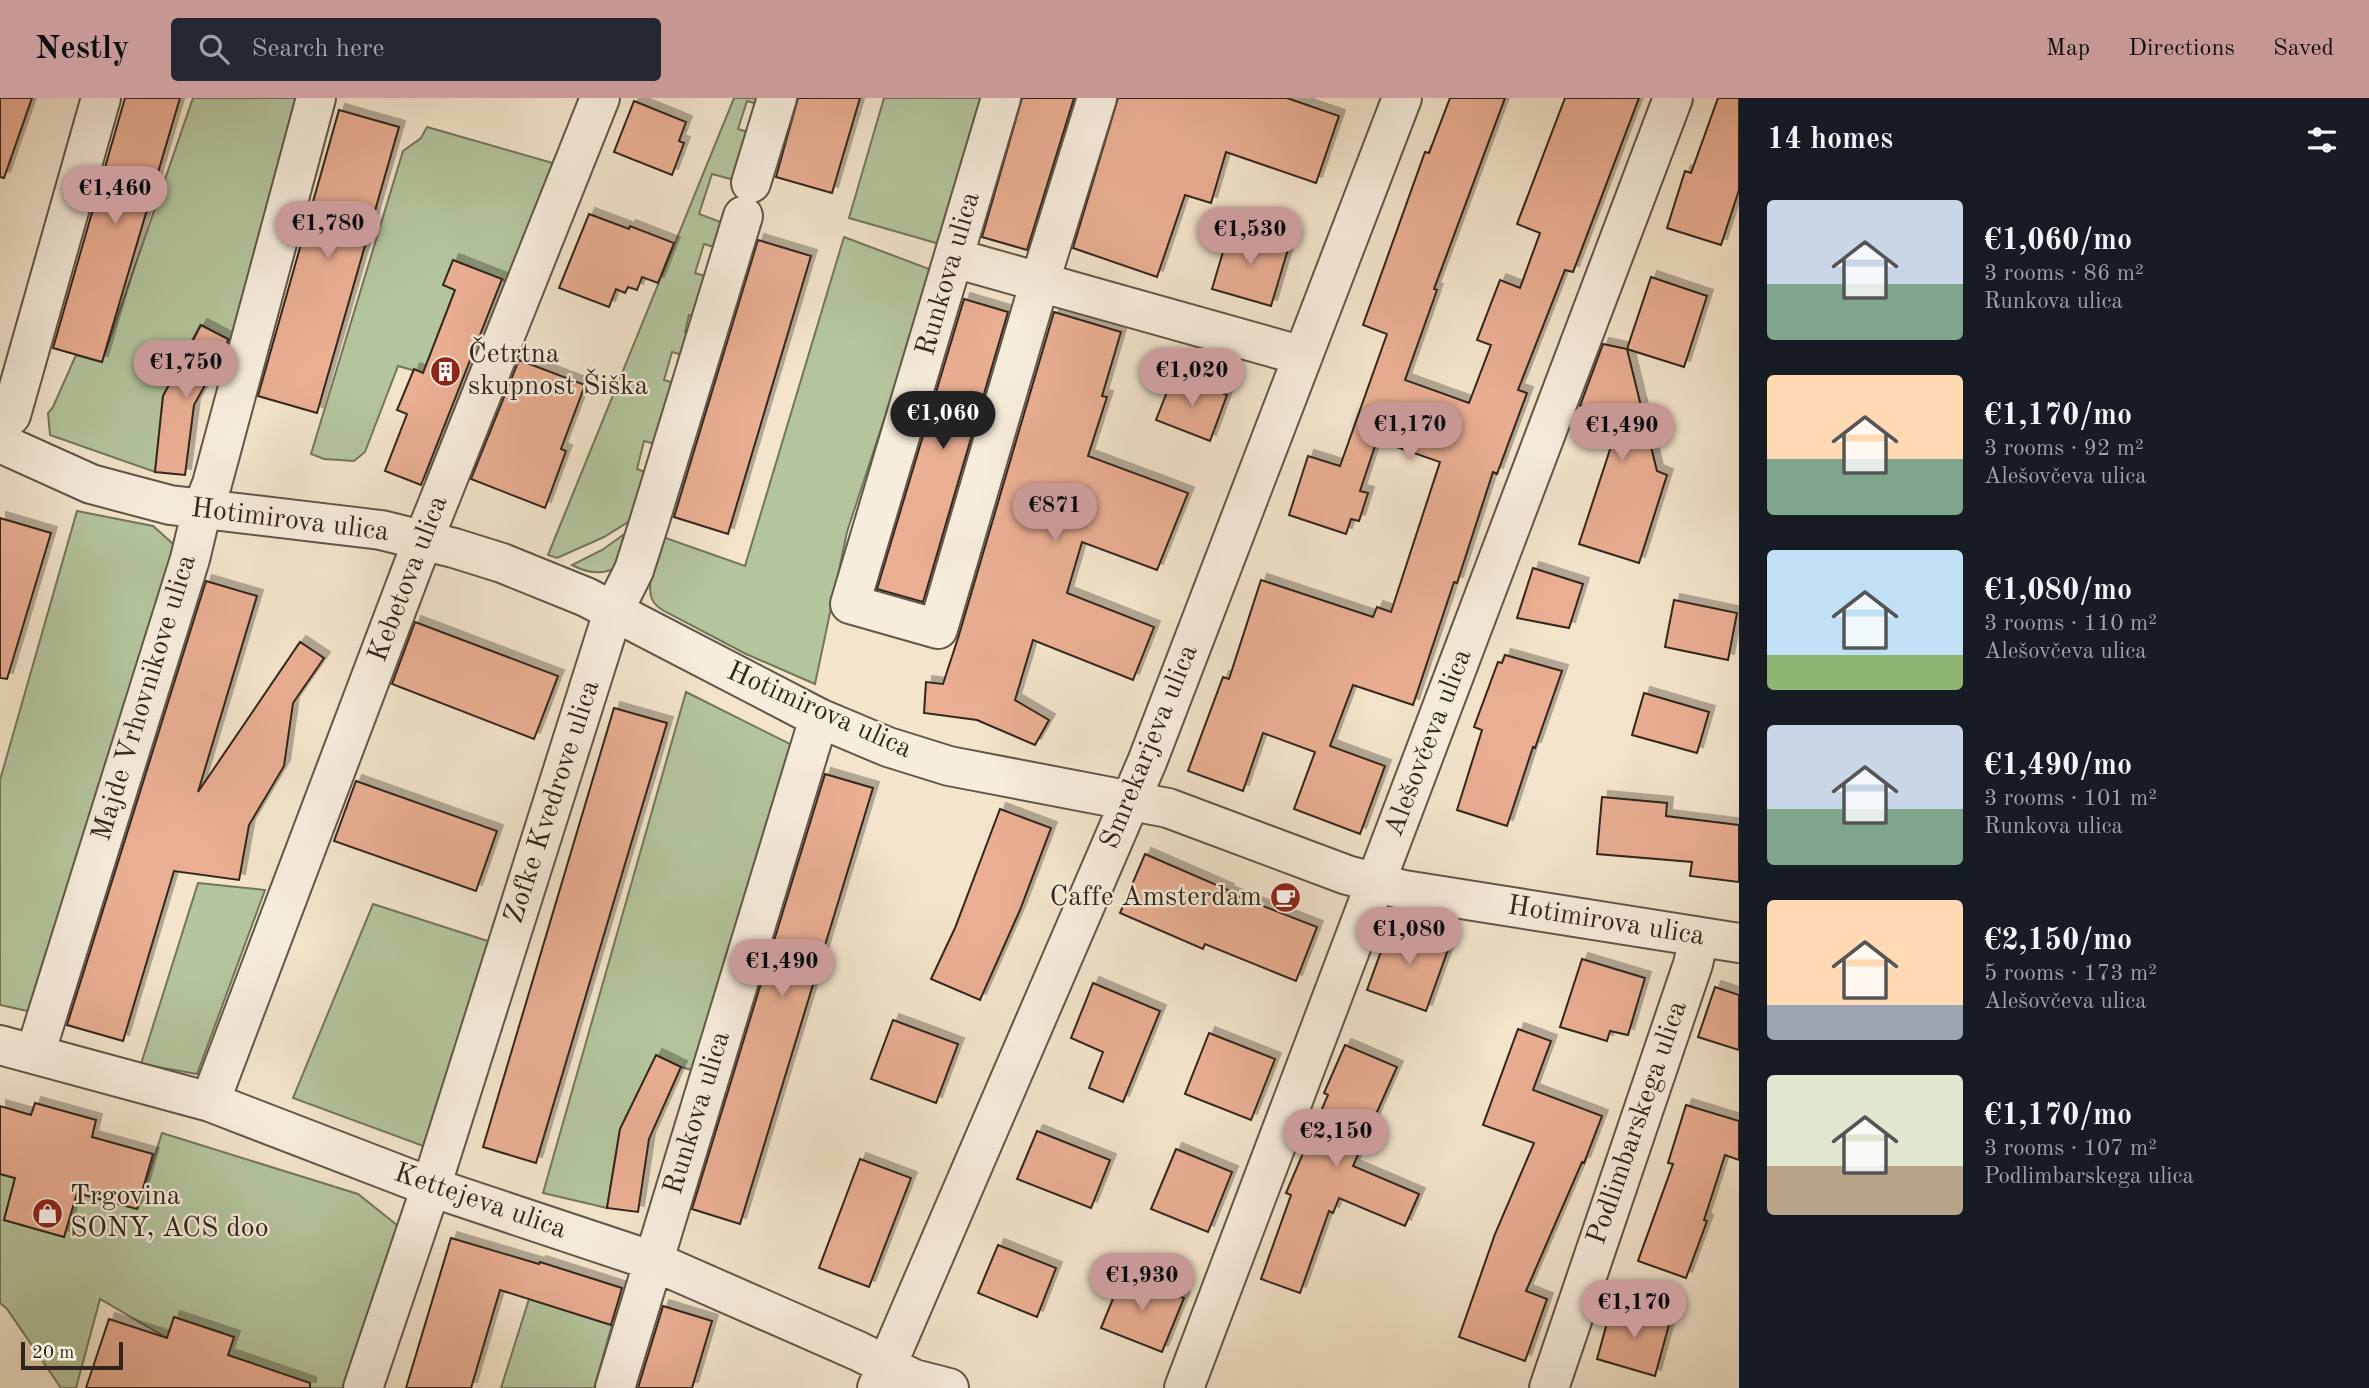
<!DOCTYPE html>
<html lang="en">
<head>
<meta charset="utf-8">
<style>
	:root { --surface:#171b24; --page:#242831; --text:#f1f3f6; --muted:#9ea1a6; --accent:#c59692 }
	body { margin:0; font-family:"Old Standard TT",serif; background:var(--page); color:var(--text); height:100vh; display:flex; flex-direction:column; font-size:26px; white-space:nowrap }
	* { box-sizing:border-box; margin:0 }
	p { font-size:23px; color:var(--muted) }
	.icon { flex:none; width:38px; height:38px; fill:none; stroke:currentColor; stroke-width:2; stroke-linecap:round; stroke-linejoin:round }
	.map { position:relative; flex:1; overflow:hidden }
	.drawer { display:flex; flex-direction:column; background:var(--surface); width:630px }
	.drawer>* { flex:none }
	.scale { position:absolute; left:21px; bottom:18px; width:102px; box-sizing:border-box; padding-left:7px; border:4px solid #32261c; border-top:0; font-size:19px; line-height:24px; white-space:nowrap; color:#32261c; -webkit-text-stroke:5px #f7eddd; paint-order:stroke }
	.price { position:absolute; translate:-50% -60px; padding:0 16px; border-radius:24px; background:var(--accent); color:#111; font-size:23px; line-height:46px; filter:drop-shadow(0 2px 4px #0008) }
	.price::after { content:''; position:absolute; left:50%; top:42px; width:21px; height:16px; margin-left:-10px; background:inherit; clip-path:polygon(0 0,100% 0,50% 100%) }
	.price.current { background:#222; color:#fff }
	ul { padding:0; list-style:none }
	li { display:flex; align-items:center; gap:21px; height:175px; padding:0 28px }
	li span { display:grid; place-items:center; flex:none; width:196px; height:140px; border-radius:7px; color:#555 }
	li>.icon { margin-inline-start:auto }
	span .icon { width:84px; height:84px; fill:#fffc; stroke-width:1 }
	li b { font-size:30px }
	h2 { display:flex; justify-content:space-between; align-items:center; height:84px; padding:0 28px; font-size:30px }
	header { display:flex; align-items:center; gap:42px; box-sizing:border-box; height:98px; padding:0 35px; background:var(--accent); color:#111 }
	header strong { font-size:33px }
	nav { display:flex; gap:38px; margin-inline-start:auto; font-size:24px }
	.search { width:490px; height:63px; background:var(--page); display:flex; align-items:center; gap:18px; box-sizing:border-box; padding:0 24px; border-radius:7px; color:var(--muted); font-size:26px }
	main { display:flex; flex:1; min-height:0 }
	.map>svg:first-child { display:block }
	.green { fill:#b4c59d; stroke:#73765c; stroke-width:2 }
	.building { fill:#eaae93; stroke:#32261c; stroke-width:2; filter:url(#shadow) }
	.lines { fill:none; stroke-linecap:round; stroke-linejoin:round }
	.minor-casing { stroke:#625648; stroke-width:42 }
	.minor { stroke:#f7eddd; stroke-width:38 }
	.labels { text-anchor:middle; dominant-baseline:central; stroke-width:5; stroke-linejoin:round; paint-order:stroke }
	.street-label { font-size:28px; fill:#32261c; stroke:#f7eddd }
	.poi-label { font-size:28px; fill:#32261c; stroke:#f7eddd; text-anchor:start }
</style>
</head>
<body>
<header>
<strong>Nestly</strong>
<div class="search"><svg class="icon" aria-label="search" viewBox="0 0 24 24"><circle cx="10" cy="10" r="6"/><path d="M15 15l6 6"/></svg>Search here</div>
<nav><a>Map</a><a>Directions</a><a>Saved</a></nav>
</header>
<main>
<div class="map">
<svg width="1739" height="1290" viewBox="0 0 1739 1290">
	<defs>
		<filter id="shadow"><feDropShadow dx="6" dy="-6" stdDeviation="0" flood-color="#0004"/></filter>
	</defs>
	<rect width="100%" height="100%" fill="#f3e4cb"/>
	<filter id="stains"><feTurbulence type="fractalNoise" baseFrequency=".00286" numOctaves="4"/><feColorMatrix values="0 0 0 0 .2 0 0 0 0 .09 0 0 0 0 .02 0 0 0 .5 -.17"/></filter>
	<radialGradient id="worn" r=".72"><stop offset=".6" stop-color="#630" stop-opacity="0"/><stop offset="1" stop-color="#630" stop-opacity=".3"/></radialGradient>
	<path class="green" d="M193,0h110l-65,241 -8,1 -30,-15 -37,71 -8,76 -105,-37 -2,-22 5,-6 23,-52 26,7z
		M734,0h29l-2,7 -14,-4 -9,28 14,4 -14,48 -26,-7 -13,40 27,10 -8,24 -14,-4 -9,29 14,4 -12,41 -8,-3 -4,17 7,2 -6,22 -14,-4 -8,28 13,4 -18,61 -15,-4 -7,28 13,5 -14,43 -32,20 -47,21 -9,-3z
		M884,0h103l-44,147 -94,-27z
		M427,29l129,37 -45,121 -9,-6 -47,11 -32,83 -25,-7 -33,86 -11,9 -30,-2 -13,-5 92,-303 18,-13z
		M844,139l93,35 -41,111 -49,149 -32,152 -69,-30 -82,-43c-5,-3 -10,-7 -12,-12 -7,-15 7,-47 11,-62l82,29z
		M77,413l76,15 37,33 -144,456 -46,-10v-225z
		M633,430l-17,46 -5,-4c-14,5 -26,2 -39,-5l30,-15z
		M686,594l112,56 -96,325 -21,-6 -25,-11 -36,73 -13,79 -64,-15z
		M198,785l67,7 -68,184 -56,-10z
		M373,806l124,40 -63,206 -141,-52z
		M162,1035l196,61 40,32 -35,162h-83l-52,-33 6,-18 -60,-19 -7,20 -67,-39 -24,89h-15l-54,-79 -7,-6v-129l15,4 -11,42 60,17 13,-44 61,15z
		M529,1201l83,26 -18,63h-93z"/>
	<path class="building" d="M0,0h32l-28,80 -4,-1z
		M125,0h55l-78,264 -49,-14z
		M798,0h62l-28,95 -56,-16z
		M1022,0h52l-47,152 -45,-13z
		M1118,0h169l52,18 -23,67 -90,-31 -15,51 -26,-8 -28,82 -84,-29z
		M1450,0h55l-71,191 3,1 -32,90 64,23 22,-58 -14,-5 23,-60 20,8 20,-55 -23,-9 48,-126h74l-66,174 -8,-2 -47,120 9,3 -30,81 -4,-2 -36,111 -3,-1 -41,123 -60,-20 -23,61 55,20 -25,68 -66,-25 21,-57 -52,-19 -20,58 -55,-20 35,-94 6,2 32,-99 112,37 4,-10 14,5 49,-150 -63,-22 -17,51 8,2 -9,28 -8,-2 -5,15 -57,-19 19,-59 32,10 47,-132 -24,-9 62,-173 4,1z
		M1718,0h21v92l-18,55 -54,-17 18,-57 6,2z
		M634,3l52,21 -7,19 5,2 -12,32 -58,-23z
		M339,12l60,17 -82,286 -59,-17z
		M589,116l40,15 1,-3 44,17 -16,40 -16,-6 -5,13 -9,-3 -3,6 -9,-4 -7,18 -50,-19z
		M1230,130l59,18 -18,60 -59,-17z
		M758,142l53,16 -83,278 -54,-17z
		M453,162l49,19 -81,206 -36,-14 22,-57 -10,-4 17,-41 9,4 32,-83 -12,-5z
		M1651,179l56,19 -23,71 -57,-18z
		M964,201l44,13 -85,290 -46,-13z
		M1054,214l67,20 -19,64 5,1 -19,59 100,37 -31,77 -75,-28 -15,51 87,34 -21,53 -100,-40 -18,60 34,20 -14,25 -58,-25 -53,-7 2,-31 17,2 16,-49z
		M201,227l27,14 -1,6 -33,60 -9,70 -30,-3 8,-76z
		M1603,246l24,5 30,122 10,4 -28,88 -60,-19 41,-125 -40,-13z
		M519,262l66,25 -24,64 5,2 -21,57 -74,-29z
		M1174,276l53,21 -17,46 -54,-21z
		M0,420l51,15 -44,146 -7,-1z
		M1533,470l50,16 -14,44 -52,-10z
		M206,483l51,15 -59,196 102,-150 24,16 -31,45 -9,63 -35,59 -10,55 -65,-9 -51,170 -56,-16z
		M1674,502l63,13 -9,47 -63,-13z
		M415,524l143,54 -24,63 -142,-55z
		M1505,557l57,16 -27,77 -2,-1 -26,79 -50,-16 25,-80 -8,-3 24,-65 4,1z
		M1644,595l65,19 -12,41 -65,-18z
		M614,610l53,15 -131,440 -53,-16z
		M825,676l48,14 -133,436 -48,-15z
		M356,683l141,50 -21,60 -142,-50z
		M1602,699l65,6 -1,13 73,9v57l-49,-6 2,-14 -95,-8z
		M1000,711l51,19 -31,82 -40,90 -49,-21 24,-51z
		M1145,756l83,36 -1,2 90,35 -21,54 -91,-37 -2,5 -83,-36z
		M1391,826l59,20 -24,67 -59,-21z
		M1582,861l63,19 -17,57 -18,-4 -3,10 -47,-14z
		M1093,885l67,28 -37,91 -34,-14 14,-36 -32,-14z
		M1715,889l24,8v55l-41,-13z
		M893,922l65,24 -22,59 -65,-24z
		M1518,931l33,12 -18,49 69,26 -18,47 -2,-1 -56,129 21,8 -22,62 -66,-24 36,-103 39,-91 -51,-18z
		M1209,935l66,26 -24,61 -66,-26z
		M1345,947l52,22 -44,99 66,28 -14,32 -66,-28 -6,15 -4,-2 -29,82 -39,-14 30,-84 -5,-2 42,-98 -4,-2z
		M656,957l25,12 -32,72 -11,73 -31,-4 13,-79z
		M35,1005l61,17 -4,17 61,17 -16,55 -60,-16 -13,44 -60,-17 11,-42 -15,-4v-68l31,9z
		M1686,1007l53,16v39l-14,-5 -21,65 3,1 -21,57 -48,-17 35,-97 -5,-1z
		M1037,1033l73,29 -19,48 -74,-29z
		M1176,1051l56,23 -24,60 -57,-23z
		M860,1061l51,19 -42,109 -50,-19z
		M451,1140l88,26 1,-2 82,26 -11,37 -111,-35 -29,98h-65z
		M998,1147l58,23 -19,49 -59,-24z
		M1123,1176l61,24 -22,54 -61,-24z
		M1612,1207l58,16 -15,55 -58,-17z
		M663,1208l49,15 -20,67h-54z
		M174,1219l60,20 -6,18 82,28v5h-224l23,-69 58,19z"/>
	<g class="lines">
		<defs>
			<path id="minor" d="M1001,0l-151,506 88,25 102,-348 57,-183
				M751,85l26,-85
				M954,160l349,98
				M0,328l11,-11 90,-317
				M0,345l91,41 79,21 211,25 73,18 48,15 84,34 233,121 69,29 61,19 219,42 179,67 57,15 335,53
				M0,947l210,57 221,85 222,74 205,90 56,28 35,9
				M35,956l155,-495 12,-50 10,-25 104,-386
				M210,1004l203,-536 187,-468
				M363,1290l68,-201 182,-575 21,-42 15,-47 94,-307
				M615,1290l204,-670
				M877,1290l270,-626 255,-664
				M1184,1290l489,-1290
				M1549,1290l144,-424 6,-27"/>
		</defs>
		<use href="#minor" class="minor-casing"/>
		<use href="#minor" class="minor"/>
	</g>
	<defs>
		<symbol id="building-disc" viewBox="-11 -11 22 22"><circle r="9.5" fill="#8f2418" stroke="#f7eddd"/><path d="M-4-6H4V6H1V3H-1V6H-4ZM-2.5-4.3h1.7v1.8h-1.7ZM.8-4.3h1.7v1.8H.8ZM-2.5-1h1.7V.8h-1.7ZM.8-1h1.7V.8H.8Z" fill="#fff"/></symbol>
		<symbol id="cafe-disc" viewBox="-11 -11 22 22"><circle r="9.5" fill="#8f2418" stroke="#f7eddd"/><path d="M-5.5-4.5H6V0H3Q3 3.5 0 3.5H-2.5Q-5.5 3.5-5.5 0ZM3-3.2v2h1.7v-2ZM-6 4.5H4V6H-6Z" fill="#fff"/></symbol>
		<symbol id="shop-disc" viewBox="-11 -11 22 22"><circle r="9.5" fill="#8f2418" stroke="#f7eddd"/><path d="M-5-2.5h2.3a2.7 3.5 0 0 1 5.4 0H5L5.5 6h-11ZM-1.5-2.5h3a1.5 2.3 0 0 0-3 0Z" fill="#fff"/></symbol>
	</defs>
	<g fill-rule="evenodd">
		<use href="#building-disc" x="428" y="256" width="35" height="35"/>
		<use href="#cafe-disc" x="1268" y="782" width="35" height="35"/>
		<use href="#shop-disc" x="30" y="1098" width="35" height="35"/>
	</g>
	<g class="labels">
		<g class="street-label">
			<text transform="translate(949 176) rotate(-74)">Runkova ulica</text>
			<text transform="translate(290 423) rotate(7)">Hotimirova ulica</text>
			<text transform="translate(409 481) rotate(-69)">Kebetova ulica</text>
			<text transform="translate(145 600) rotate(-73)">Majde Vrhovnikove ulica</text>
			<text transform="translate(819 613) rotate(24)">Hotimirova ulica</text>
			<text transform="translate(1429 645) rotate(-69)">Alešovčeva ulica</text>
			<text transform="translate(1150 649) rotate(-68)">Smrekarjeva ulica</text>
			<text transform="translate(553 704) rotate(-72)">Zofke Kvedrove ulica</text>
			<text transform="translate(1606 824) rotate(9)">Hotimirova ulica</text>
			<text transform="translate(698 1015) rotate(-73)">Runkova ulica</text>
			<text transform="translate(1638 1025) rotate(-71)">Podlimbarskega ulica</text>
			<text transform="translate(480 1104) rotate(19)">Kettejeva ulica</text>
		</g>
		<g class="poi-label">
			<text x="468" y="257">Četrtna<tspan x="468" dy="32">skupnost Šiška</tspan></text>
			<text x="1262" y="800" text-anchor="end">Caffe Amsterdam</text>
			<text x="70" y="1099">Trgovina<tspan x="70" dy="32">SONY, ACS doo</tspan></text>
		</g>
	</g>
	<rect width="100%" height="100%" filter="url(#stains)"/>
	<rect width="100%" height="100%" fill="url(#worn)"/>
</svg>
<div class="scale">20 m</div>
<b class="price" style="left:115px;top:128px">€1,460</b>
<b class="price" style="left:328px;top:163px">€1,780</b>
<b class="price" style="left:1250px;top:169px">€1,530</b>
<b class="price" style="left:186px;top:302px">€1,750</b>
<b class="price" style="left:1192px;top:310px">€1,020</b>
<b class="price current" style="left:943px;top:353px">€1,060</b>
<b class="price" style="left:1410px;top:364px">€1,170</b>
<b class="price" style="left:1622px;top:365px">€1,490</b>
<b class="price" style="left:1055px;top:445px">€871</b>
<b class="price" style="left:1409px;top:869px">€1,080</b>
<b class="price" style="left:782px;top:901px">€1,490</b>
<b class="price" style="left:1336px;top:1071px">€2,150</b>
<b class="price" style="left:1142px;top:1215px">€1,930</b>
<b class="price" style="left:1634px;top:1242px">€1,170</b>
</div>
<section class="drawer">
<h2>14 homes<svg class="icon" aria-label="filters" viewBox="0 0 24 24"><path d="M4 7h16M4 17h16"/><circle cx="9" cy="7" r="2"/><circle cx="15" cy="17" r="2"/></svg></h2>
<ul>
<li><span style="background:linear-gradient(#c9d6e8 60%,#7fa58c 0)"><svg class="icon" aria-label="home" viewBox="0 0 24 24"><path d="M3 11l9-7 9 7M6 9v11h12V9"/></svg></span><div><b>€1,060/mo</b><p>3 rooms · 86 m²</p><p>Runkova ulica</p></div></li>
<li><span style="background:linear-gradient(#ffd9b3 60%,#7fa58c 0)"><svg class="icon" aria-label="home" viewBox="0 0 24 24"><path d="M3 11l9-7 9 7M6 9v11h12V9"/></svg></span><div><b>€1,170/mo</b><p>3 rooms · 92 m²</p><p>Alešovčeva ulica</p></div></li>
<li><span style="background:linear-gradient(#bfe0f5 75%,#8fb573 0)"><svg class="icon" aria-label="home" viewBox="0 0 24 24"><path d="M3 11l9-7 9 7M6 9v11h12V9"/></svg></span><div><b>€1,080/mo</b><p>3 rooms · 110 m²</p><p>Alešovčeva ulica</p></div></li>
<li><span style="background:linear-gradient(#c9d6e8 60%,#7fa58c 0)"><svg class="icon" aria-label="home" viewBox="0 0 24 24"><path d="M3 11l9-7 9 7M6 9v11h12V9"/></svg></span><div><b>€1,490/mo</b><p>3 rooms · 101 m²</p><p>Runkova ulica</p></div></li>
<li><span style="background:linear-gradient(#ffd9b3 75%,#9aa5b1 0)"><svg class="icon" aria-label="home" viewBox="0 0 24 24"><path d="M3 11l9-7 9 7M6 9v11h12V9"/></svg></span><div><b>€2,150/mo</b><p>5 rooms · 173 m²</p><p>Alešovčeva ulica</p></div></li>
<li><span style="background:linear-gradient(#dfe7d0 65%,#b9a48a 0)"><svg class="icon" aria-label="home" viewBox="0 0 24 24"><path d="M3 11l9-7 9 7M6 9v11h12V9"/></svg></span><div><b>€1,170/mo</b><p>3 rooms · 107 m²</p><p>Podlimbarskega ulica</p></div></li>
</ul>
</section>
</main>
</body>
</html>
